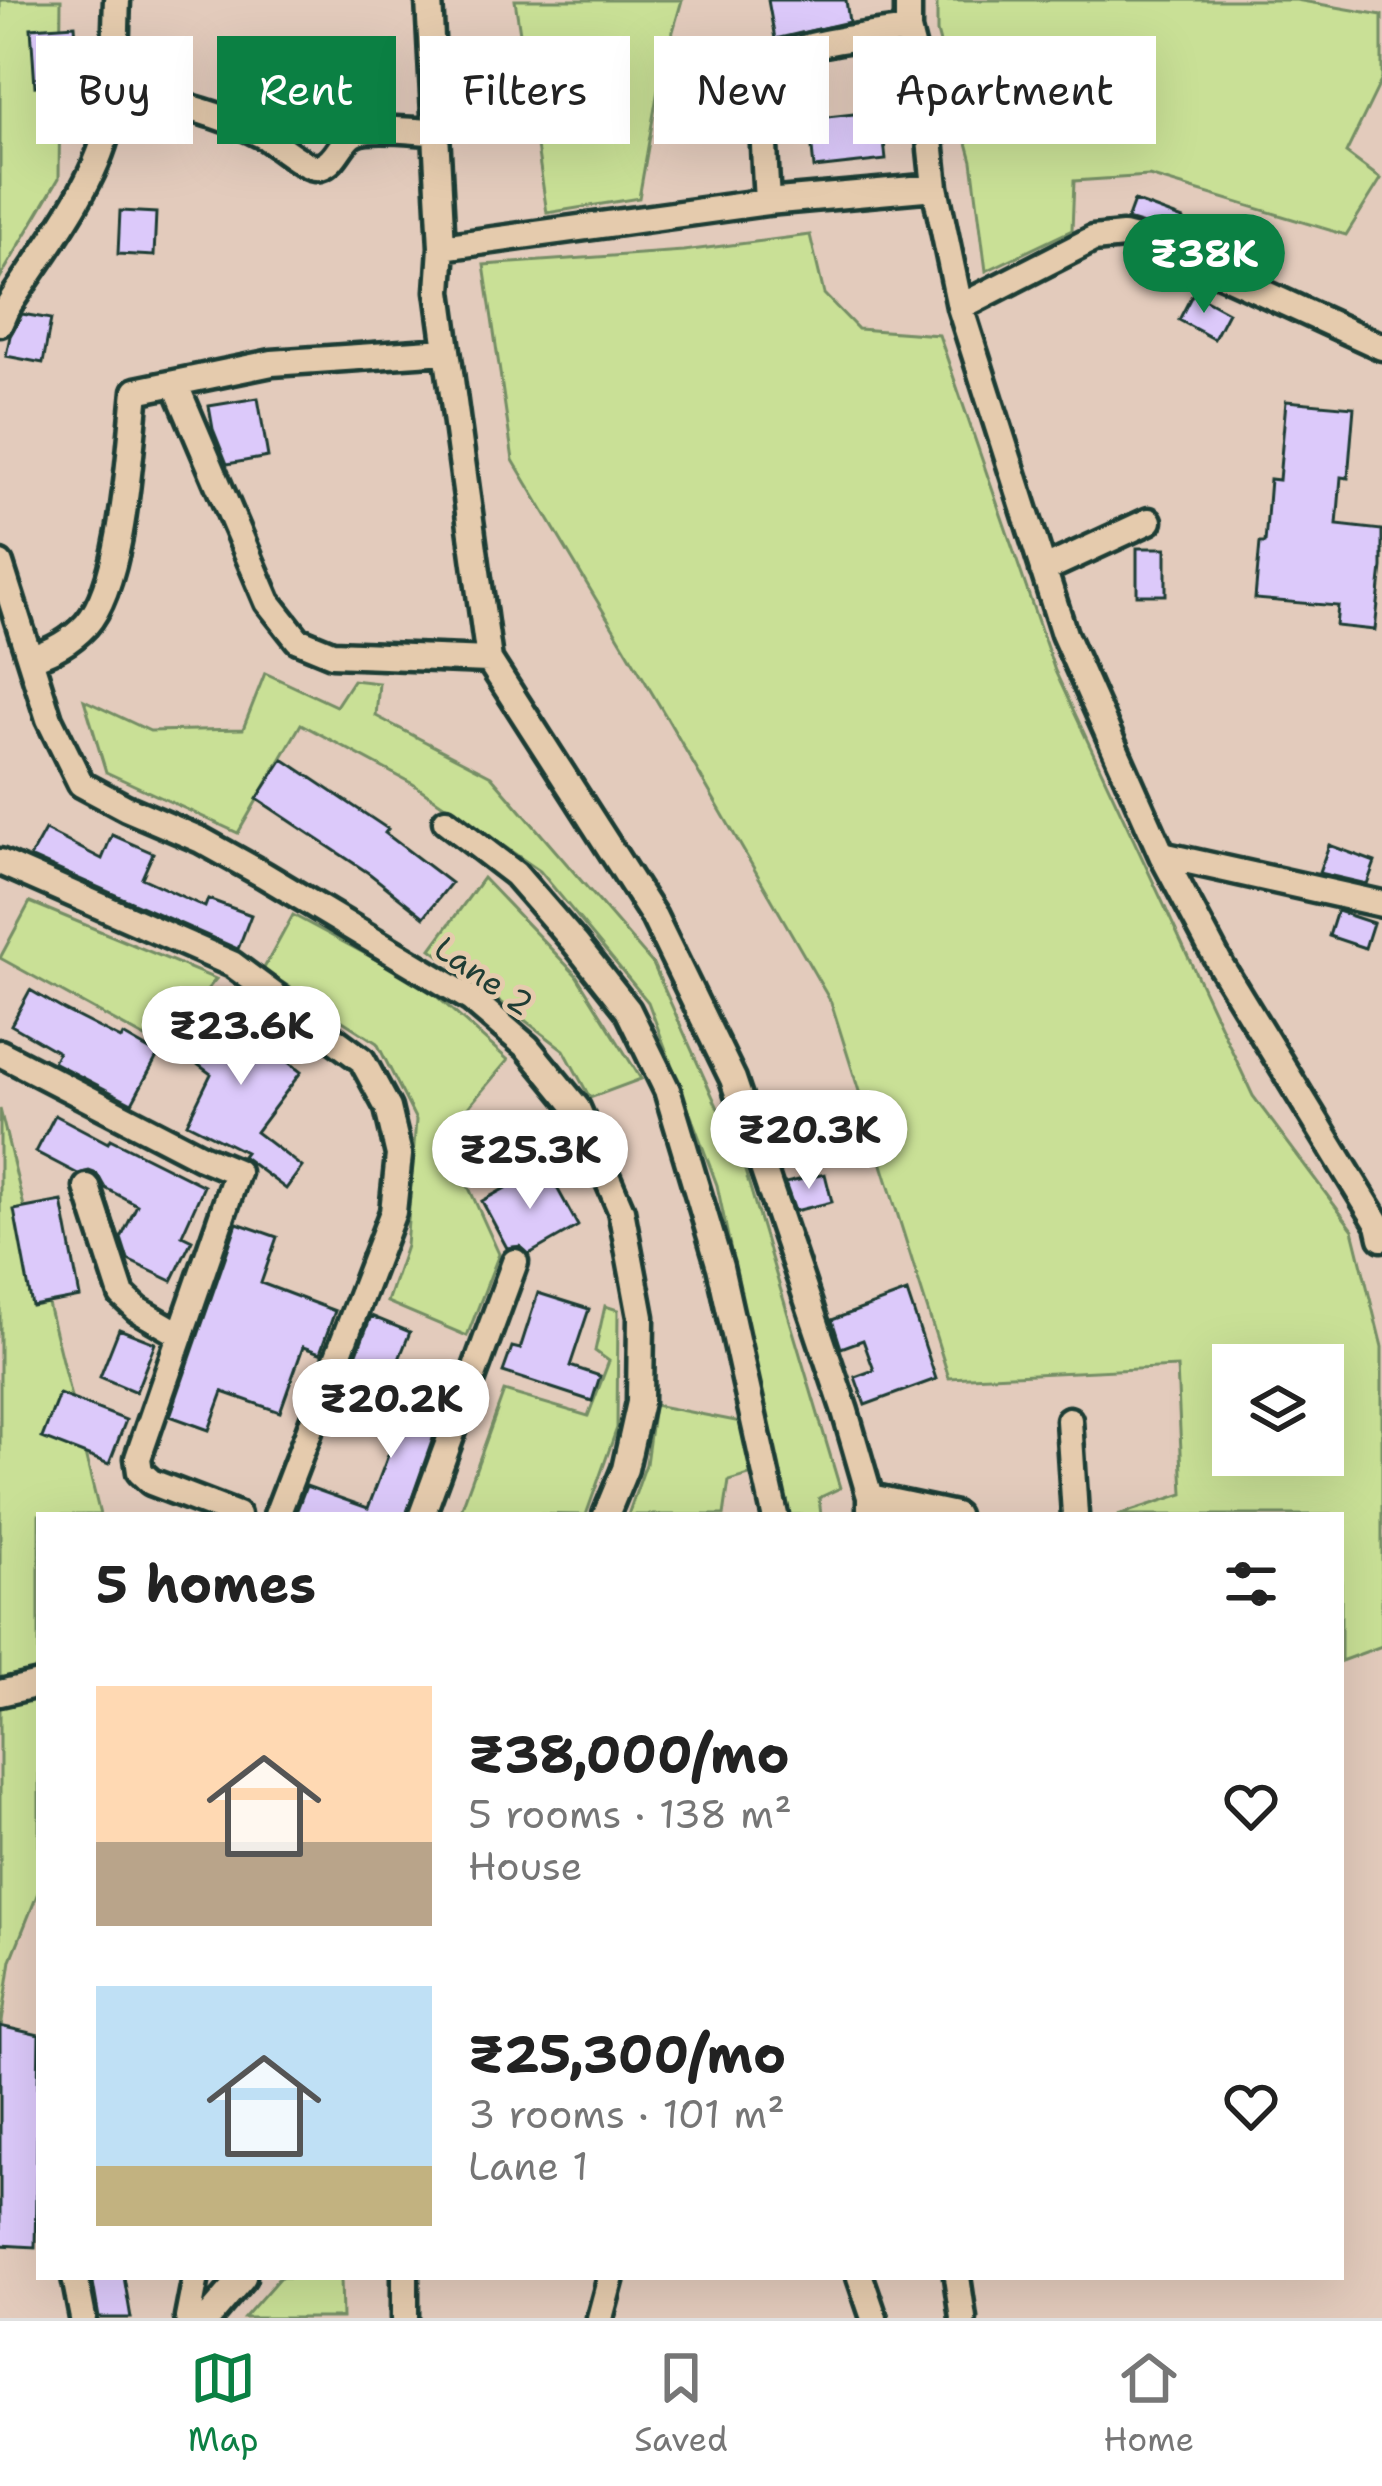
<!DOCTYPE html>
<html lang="en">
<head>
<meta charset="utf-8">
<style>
	:root { --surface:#fff; --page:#f2f2f2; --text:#222; --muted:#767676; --line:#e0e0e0; --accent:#0b8043 }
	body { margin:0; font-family:"Shantell Sans",sans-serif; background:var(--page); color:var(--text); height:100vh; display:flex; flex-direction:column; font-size:45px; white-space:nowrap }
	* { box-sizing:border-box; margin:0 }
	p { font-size:39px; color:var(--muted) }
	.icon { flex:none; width:66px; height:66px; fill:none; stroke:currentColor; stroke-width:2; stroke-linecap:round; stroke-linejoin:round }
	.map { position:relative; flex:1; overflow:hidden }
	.side { position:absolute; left:36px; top:1512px; width:1308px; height:768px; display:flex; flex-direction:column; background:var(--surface); border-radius:0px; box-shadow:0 12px 48px #0002 }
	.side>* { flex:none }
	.top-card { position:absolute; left:36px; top:36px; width:1311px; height:108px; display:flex; gap:24px }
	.fabs { position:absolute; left:1212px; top:1344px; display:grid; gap:24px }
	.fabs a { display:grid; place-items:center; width:132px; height:132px; border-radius:0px; background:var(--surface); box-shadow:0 12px 48px #0002; font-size:60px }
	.price { position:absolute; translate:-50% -102px; padding:0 27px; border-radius:42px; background:#fff; color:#222; font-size:39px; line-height:78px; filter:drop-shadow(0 3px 6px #0008) }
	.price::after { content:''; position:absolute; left:50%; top:72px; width:36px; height:27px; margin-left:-18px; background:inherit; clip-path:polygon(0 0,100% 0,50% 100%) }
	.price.selected { background:var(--accent); color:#fff }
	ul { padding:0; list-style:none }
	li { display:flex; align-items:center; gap:36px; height:300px; padding:0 60px }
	li span { display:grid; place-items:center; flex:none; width:336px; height:240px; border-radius:0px; color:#555 }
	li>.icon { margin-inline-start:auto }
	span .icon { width:144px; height:144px; fill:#fffc; stroke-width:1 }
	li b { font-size:51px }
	h2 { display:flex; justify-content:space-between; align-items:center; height:144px; padding:0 60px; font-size:51px }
	.pill { padding:0 42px; border-radius:0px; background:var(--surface); box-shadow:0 12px 48px #0002; font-size:42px; line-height:108px }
	.pill.selected { background:var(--accent); color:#fff }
	.dock { display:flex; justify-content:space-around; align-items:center; height:168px; border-top:3px solid var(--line); background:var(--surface); font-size:33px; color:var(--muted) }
	.dock a { display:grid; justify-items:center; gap:6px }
	.dock .selected { color:var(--accent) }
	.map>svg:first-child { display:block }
	.green { fill:#c9e096; stroke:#748e65; stroke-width:3; fill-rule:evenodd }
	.building { fill:#dcc9fa; stroke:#1f3d34; stroke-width:3 }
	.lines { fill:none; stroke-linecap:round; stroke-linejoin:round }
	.minor-casing { stroke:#1f3d34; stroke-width:33 }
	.minor { stroke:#e5cbad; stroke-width:24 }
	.labels { text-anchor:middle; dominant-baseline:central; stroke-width:10; stroke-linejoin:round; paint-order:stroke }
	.street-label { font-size:33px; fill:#1f3d34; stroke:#e5cbad }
</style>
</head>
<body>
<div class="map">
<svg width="1382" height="2318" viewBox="0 0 1382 2318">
	<rect width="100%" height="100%" fill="#e3cbbc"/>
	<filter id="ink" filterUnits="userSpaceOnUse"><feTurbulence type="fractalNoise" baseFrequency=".00833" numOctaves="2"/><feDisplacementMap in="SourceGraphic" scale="24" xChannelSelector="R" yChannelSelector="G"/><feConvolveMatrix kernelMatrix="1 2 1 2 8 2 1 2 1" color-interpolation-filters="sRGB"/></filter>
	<g filter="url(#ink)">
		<path class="green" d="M0,0h61l-2,178 -59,100z
			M515,0h167l-21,73 -22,125 -92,15z
			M937,0h359l86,15v64l-36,74 35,26 -35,56 -197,-59 -75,5 -2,49 -86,41 -14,-110 -35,-129z
			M810,235l14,59 34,35 81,6 116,336 198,425 100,134 29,117v299l-41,15v-146h-223l65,-21 -6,-127 -228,11 -118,-376 -164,-284 -154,-258 -29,-195 199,-14zM1233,1365h90v90h-90z
			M265,673l71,33 17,-26 26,3 -3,33 115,60 162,188 90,200 97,324 -21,10 2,17h-34l-70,-330 -69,-183 -108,-131 -127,-87 -112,-60 -63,109 -132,-61 -22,-72 66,31 93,-2z
			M483,878l93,97 65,104 -51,19 -26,-48 -133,-101z
			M30,902l186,77 -56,67 -160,-88z
			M293,915l132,71 83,74 -48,57 5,62 34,75 -32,82 -80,-34 19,-56 10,-126 -39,-77 -114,-73z
			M0,1109l100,406h-61v375l-28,70 -11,76z
			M605,1306l13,4 -1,118 -31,87 -126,-2 44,-122 84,25 21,-55 -14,-10z
			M654,1405l97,19 5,49 -27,8 -5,34h-96l18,-51z
			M280,2277h61l1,41h-98z"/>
		<path class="building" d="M768,0h78l3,22 -74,17z
			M75,25l4,57 -44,4 -4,-58z
			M881,111l5,49 -72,8 -5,-49z
			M1134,201l49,18 -6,16 -50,-15z
			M120,211l36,2 -2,43 -36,-2z
			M1193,293l35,19 -14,27 -35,-19z
			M22,314l29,5 -8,44 -37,-7 4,-20z
			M258,398l10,59 -41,7 -14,-35 -4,-23z
			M1286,401l68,6 -6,71 -7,-1 -4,48 45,5v38l-7,62 -39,-4 2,-20 -83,-7 5,-56h5l5,-64 9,1z
			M1137,548h29v47h-29z
			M283,759l105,70 -3,4 66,50 -27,34 -54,-43 -113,-75z
			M45,830l57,29 10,-24 41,18 -11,25 63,29 3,-8 43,16 -13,34 -208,-92z
			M1329,845l46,17 -8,22 -48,-11z
			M1337,911l36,12 -8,25 -36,-12z
			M30,990l34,20 57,29 2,-4 35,20 -26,48 -79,-41 5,-10 -47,-27z
			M223,997l37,27 -8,10 49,38 -45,60 46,35 -16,22 -44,-33 3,-4 -58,-29 24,-49 -29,-21z
			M55,1115l53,28 2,-4 94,47 -22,49 10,5 -20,41 -44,-21 -7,-22 16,-33 -32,-17 -8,-14 -8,-3 -11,3 -42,-22z
			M545,1166l33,60 -49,28 -9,-8 -13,2 -25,-47z
			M825,1174l7,28 -37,9 -10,-28z
			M62,1201l18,96 -48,9 -18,-96z
			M237,1223l40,14 -16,46 74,28 -15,42 -17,-6 -23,65 -57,-20 -14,38 -39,-14z
			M907,1292l29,87 -71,26 -10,-28 19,-7 -11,-30 -22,8 -9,-28z
			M538,1293l51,16 -19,57 30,10 -8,25 -89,-29 9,-25 8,2z
			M371,1316l39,16 -17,42 -38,-16z
			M119,1329l36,14 -19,49 -36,-15z
			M406,1382l41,17 -41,116h-111l11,-29 62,22 30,-79 -9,-4z
			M59,1394l67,26 -17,44 -67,-26z
			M0,2026l39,9 -4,212 -35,-2z
			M92,2277h32l7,41h-32z"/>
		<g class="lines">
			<defs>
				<path id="minor" d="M429,0l13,247 -3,44 50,369 165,257 79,162 112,332 25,86v18
					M908,0v30l18,72 9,85 25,120 104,327 98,221 59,111 158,259 3,13
					M113,85c49,16 105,27 151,51 13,7 41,34 56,31 16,-4 20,-25 33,-33 16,-9 64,-2 83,-2
					M767,202c-1,-26 -10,-121 5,-139 15,-19 109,-29 136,-33
					M442,247l325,-45 168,-15
					M960,307l133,-68 30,-3 36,9 223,102
					M0,323l6,-14c32,-50 88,-121 101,-179 9,-42 8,-87 10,-130
					M175,383l93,219 30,38 34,14 157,6
					M0,564l49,155 32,65 45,24 75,32 63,35 207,124 56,48 50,61 44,102 20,107 -1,85 -15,67 -19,46
					M1043,570l106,-49
					M32,658c22,-8 38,-16 54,-33 38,-42 44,-177 50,-234l136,-28 174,-12
					M446,821l69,53 60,69 53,67 39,80 53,177 55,248
					M1162,855l220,49
					M0,862l232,102 130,96 26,48 11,47 -6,57 -116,303
					M0,1053l201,104 36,15 -99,286 2,14 11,10 86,33
					M87,1187l35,108 16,15 43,25
					M1069,1420l6,95
					M870,1497l85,18
					M422,1515l93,-253
					M0,1693l39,-9
					M75,2277l8,41
					M405,2277v41
					M860,2277l14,41
					M957,2277l6,41
					M188,2318l8,-41
					M208,2318l35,-41
					M600,2318l11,-41"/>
			</defs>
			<use href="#minor" class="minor-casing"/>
			<use href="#minor" class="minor"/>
		</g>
	</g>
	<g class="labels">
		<g class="street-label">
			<text transform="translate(484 976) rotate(35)">Lane 2</text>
		</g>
	</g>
</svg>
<div class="fabs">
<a><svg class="icon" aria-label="layers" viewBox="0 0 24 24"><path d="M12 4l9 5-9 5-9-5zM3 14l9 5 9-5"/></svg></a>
</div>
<b class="price selected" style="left:1204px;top:316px">₹38K</b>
<b class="price" style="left:241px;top:1088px">₹23.6K</b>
<b class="price" style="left:809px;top:1192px">₹20.3K</b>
<b class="price" style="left:530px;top:1212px">₹25.3K</b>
<b class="price" style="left:391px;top:1461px">₹20.2K</b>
<div class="top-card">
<a class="pill">Buy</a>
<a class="pill selected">Rent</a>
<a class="pill">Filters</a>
<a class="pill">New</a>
<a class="pill">Apartment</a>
</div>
<section class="side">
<h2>5 homes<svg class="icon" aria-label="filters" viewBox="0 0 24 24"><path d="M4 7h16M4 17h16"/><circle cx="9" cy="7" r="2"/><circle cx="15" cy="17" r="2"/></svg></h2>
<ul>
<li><span style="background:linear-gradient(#ffd9b3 65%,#b9a48a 0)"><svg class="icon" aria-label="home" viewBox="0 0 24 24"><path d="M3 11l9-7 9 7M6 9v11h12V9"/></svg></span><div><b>₹38,000/mo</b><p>5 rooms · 138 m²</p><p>House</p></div><svg class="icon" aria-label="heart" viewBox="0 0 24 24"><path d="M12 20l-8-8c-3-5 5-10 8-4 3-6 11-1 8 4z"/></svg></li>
<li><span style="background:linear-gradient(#bfe0f5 75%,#c2b280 0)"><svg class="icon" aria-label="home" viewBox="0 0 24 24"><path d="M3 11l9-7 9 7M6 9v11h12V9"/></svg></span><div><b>₹25,300/mo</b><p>3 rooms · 101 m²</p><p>Lane 1</p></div><svg class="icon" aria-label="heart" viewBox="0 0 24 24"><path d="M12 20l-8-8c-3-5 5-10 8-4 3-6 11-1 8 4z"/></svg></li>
</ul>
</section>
</div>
<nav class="dock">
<a class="selected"><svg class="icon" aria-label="map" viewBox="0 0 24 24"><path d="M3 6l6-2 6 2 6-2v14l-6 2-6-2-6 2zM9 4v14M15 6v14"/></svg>Map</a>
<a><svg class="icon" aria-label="saved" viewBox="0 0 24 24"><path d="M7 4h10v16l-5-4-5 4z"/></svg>Saved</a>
<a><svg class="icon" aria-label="home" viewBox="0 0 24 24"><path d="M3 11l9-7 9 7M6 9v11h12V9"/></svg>Home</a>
</nav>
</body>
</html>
